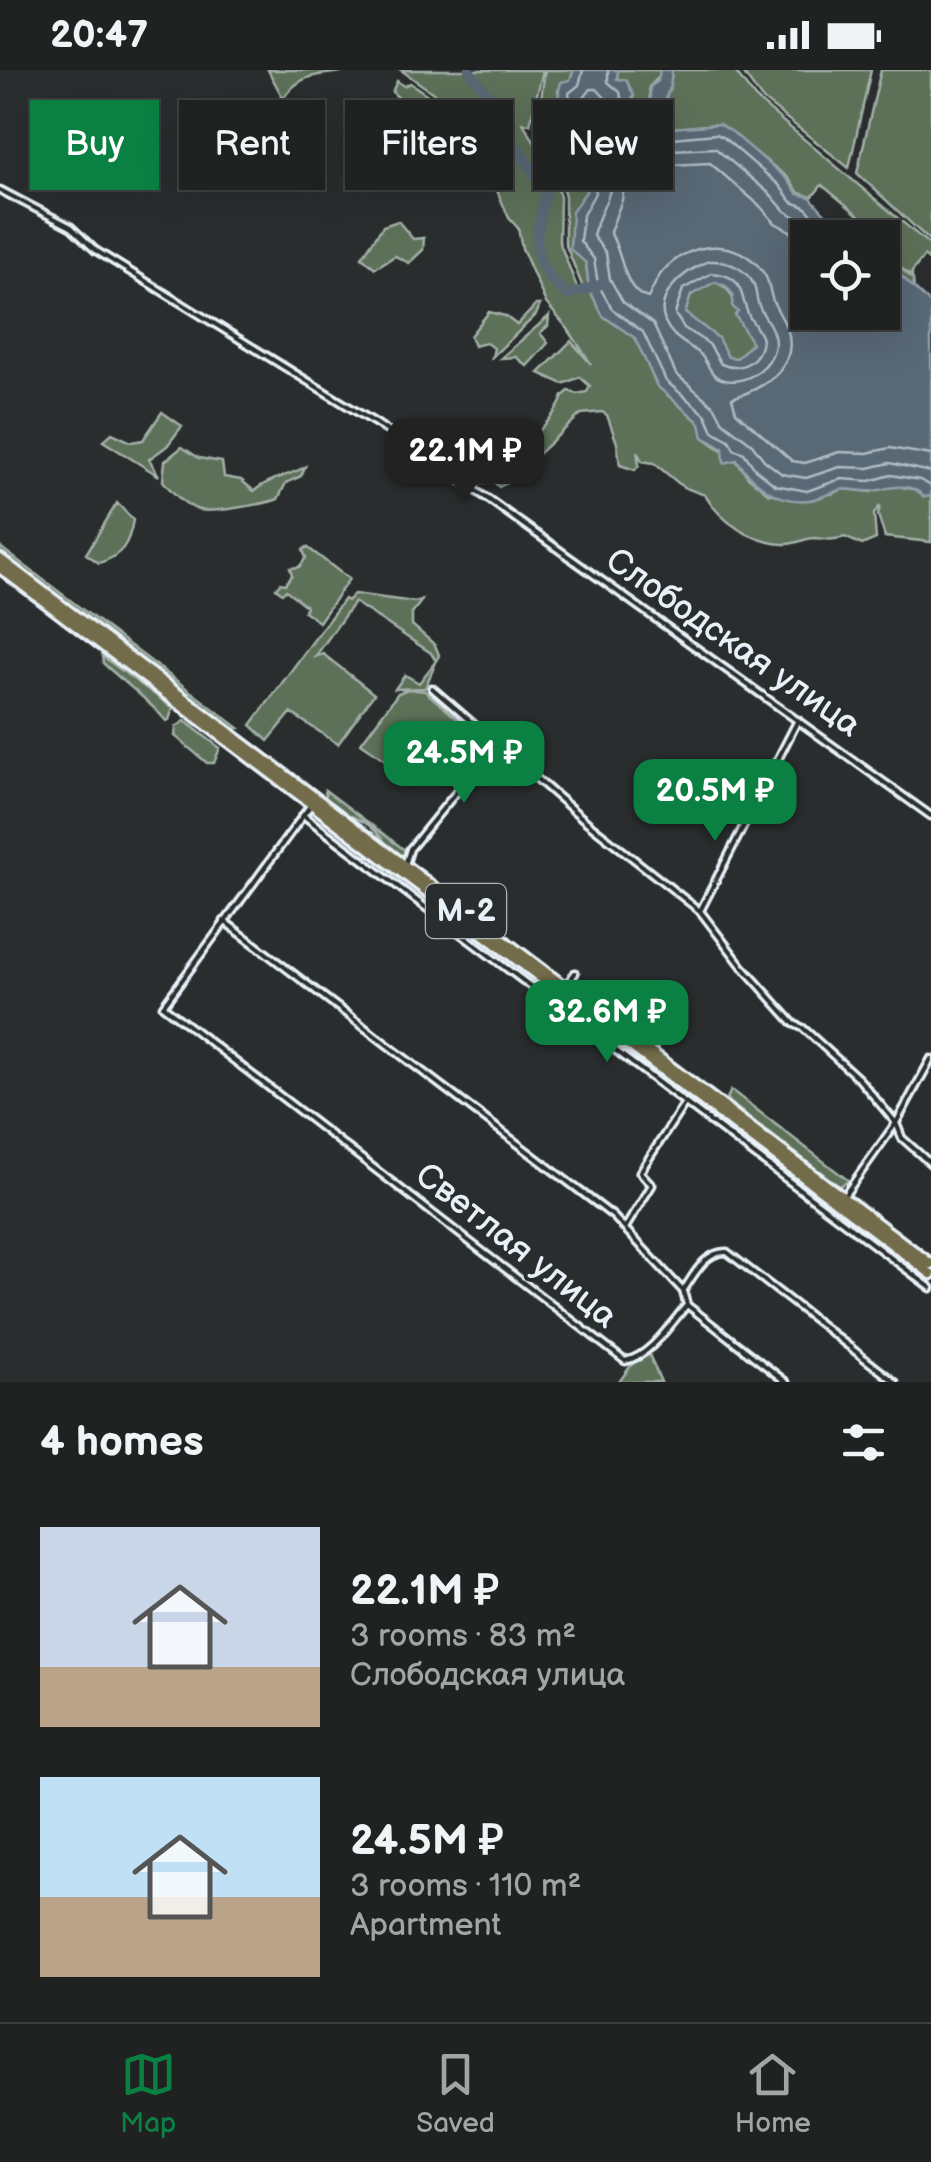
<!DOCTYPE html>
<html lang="en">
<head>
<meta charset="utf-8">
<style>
	:root { --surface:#202222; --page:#282a2a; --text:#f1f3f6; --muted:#a2a4a5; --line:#3d3f40; --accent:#0b8043 }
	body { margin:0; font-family:"Balsamiq Sans",sans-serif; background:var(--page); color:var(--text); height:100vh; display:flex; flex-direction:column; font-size:38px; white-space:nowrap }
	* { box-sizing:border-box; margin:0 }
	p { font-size:32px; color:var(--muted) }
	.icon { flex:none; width:55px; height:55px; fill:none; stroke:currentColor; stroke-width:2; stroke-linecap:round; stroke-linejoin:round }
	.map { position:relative; height:1312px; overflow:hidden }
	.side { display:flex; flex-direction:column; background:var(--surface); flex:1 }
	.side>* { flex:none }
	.banner { position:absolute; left:30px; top:30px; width:872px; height:90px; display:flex; gap:20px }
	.fabs { position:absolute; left:790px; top:150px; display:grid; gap:20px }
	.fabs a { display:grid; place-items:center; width:110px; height:110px; border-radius:0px; background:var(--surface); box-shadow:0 10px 40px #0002,0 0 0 2px var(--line); font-size:50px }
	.price { position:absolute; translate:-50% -85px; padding:0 22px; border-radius:20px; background:var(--accent); color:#fff; font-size:32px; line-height:65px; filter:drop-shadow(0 2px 5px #0008) }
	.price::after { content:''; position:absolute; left:50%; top:60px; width:30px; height:22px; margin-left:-15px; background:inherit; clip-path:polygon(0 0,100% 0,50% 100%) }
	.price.selected { background:#222; color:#fff }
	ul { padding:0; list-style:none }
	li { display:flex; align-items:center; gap:30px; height:250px; padding:0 40px }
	li span { display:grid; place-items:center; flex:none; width:280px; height:200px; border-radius:0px; color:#555 }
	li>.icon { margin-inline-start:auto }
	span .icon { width:120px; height:120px; fill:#fffc; stroke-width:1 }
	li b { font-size:42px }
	h2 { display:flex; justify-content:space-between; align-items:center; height:120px; padding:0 40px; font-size:42px }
	.tag { padding:0 35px; border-radius:0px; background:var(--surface); box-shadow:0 10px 40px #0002,0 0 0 2px var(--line); font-size:35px; line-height:90px }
	.tag.selected { background:var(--accent); color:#fff }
	.status { display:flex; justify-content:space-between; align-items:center; height:70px; padding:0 50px; background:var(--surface); direction:ltr }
	.status svg { height:28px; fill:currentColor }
	.tabs { display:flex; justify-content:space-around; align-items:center; height:140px; border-top:2px solid var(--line); background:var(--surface); font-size:28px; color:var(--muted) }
	.tabs a { display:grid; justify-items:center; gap:5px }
	.tabs .selected { color:var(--accent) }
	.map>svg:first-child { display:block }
	.green { fill:#5d6f59; stroke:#a2b0a8; stroke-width:2.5 }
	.water { fill:#596875; stroke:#929fa9; stroke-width:2.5; fill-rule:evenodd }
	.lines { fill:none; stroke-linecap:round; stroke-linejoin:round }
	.shore { stroke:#afbac4; stroke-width:2.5 }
	.river { stroke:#596875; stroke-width:10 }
	.pedestrian-casing { stroke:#e8f1f8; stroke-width:11 }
	.minor-casing { stroke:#e8f1f8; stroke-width:11 }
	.primary-casing { stroke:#e8f1f8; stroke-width:15 }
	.pedestrian { stroke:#2a2d2e; stroke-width:4 }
	.minor { stroke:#2a2d2e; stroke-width:4 }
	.primary { stroke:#736c4b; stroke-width:8 }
	.labels { text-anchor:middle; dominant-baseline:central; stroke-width:8; stroke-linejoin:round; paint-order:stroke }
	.shield { fill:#2a2d2e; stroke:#afb6bb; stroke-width:2.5 }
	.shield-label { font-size:32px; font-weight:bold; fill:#e8f1f8 }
	.street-label { font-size:35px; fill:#e8f1f8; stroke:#2a2d2e }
</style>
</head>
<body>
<div class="status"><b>20:47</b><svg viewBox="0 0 49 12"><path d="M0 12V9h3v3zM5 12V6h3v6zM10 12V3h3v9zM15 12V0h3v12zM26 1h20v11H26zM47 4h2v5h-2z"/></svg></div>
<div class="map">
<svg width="931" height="1312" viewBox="0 0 931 1312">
	<rect width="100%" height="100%" fill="#2a2d2e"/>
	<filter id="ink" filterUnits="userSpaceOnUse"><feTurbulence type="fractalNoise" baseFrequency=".01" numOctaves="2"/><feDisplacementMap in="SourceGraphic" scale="20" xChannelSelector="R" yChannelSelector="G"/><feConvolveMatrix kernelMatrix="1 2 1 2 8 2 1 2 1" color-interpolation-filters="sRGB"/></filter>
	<g filter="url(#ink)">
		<path class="green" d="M268,0h84c-33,7 -48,0 -69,28z
			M401,0h67l10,18 22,26 11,26 35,51c-12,45 -19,72 21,105l17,-6 -19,-47v-46l-6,-29 -23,-34 9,-64h29l-4,10 -12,10 5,30 6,8h10l11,26 -4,38 -6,7 -6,23 1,29 11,12 3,26 14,27 32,22 22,48 43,37 3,14 33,23 12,17 21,17h63l11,-5 28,3 20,-7 27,5 6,7 7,-1v46l-46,-5 -7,-22 2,-9 -6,8 2,25 -14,6 -17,-8c-13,4 -18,2 -31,1 -9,0 -19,7 -31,6 -31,-2 -62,-22 -78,-49l-22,-8 -29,-24 -12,-2 -5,-10 2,14 -4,5 -15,-5 -3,-22 -10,-28 -5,-3 -21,2 -74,69 -8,4 -5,-5 -11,1c21,-20 73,-61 80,-87l6,-5 8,3 10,-2 3,-6 -10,-9 -17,7 -24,-11 32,-32 20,23 -23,-35 -22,-26 -24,-55 -4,-20 -9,-10 -13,-30 -20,-58 -9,-13z
			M471,0h72l-13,54 -7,-1 28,45 9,29 -1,44 19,49 -11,4c-37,-34 -30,-60 -19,-104l-34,-51 -11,-27z
			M618,0h42v6l-11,11 1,16 6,18h-7l-9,-15 -7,-2 1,-8 -8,-16 -9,-1z
			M672,0h62l21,28 176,148v16l-7,-6 -12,16v4l-11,-8 12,11 1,10 -31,-32 -4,-25 -57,-47 -10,12 -13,-4 -12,-16 -68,-53 -47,4 -12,-16 10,-24z
			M741,0h130l-22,98 -88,-70z
			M881,0h50v172l-74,-69z
			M397,11l7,5 6,-3 55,38 7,11 -3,14 -10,4c-12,-6 -28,-19 -34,-31 -3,-5 -5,-11 -9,-16l-14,-2 -10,-9z
			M398,151l15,18 11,-1 -1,12 -14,13 -14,-7 -20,12 -13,-11 21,-31z
			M715,212c17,7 17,15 23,30l-2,3 16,28 -15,15h-9l-10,-20 -33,-25 6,-18z
			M536,235h4l-4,10 -44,42 2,-9 -8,-5 -12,3 -4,-10 19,-24 16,4 12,9z
			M549,246l-1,10 -8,7 8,10 -21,23 -11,-9 -15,1z
			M162,342l20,14 -15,20 -18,13 10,17 -56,-35 9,-8 19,9 12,-2z
			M182,377l17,11 23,4 2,15 17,3 13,11c15,-13 33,-14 51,-24l-4,9 -15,7 -8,16c-12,5 -67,14 -78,11 -14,-3 -28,-18 -37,-29l2,-20z
			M117,433l16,17c-4,24 -11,36 -34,43l-13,-9z
			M0,477l239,181 -9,1 -230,-174z
			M307,477l42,32 -30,43 -15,-11 2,-5 -20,-16 -4,3 -6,-5 4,-5 5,1 7,-9 -2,-7 9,-1 7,-9 -3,-8z
			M354,524l60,8 8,-2 -10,13v12l23,20 4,10 -14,33 -30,1 10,-14 14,8 17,-22 -5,-8 -77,-51 -39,55 8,-3 51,40 -36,50 -47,-31 -23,28 -17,-16 93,-126 3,2z
			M102,586l71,52 -4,12 -3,1c-19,-23 -42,-38 -63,-58z
			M408,619l17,2 65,56 -13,12 -36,-27 -40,39 -40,-28 37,-50z
			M185,651l35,27 -6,15h-7l-32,-27 1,-9z
			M325,720l81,61 -1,3 -7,3c-12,-11 -20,-28 -36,-36 -17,-8 -20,-7 -36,-20z
			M731,1020l118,91 -10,5 -110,-84 -2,-3z
			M648,1282l13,30h-42l13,-18z"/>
		<path class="water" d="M574,0h44l-1,9 9,1 8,16 -4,6 9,5 11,15 6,-1 -6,-18v-16l8,-6 2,-11h12l-2,18 -11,24 13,16 47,-4 12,7 55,47 12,16 12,3 28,31 14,9 -44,1v74h74l1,-53 48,45v192l-7,1c-14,-17 -35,-8 -52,-6 -11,2 -21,-4 -32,-1 -10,3 -20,9 -31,10 -31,4 -56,-16 -72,-40l-13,3 -1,-15 -20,-11 -3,-14 -43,-37 -22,-48 -32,-22 -14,-27 -3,-26 -16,-14 2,-38 14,-19 2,-13 2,-25 -10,-25 -11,-1c-10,-12 -13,-31 -8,-46l9,-2zM715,212l11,4 7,9 -1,11 6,6 -3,3 17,28 -15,15 -9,-1 -10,-19 -33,-25 6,-18z"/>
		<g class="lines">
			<path class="shore" d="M583,0l-4,15 -10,8 3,21 16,10 12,29 -5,40 -12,22 -3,26 14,18 4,25 14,25 31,23 23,49 40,34 7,16 16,9 5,9 10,4 11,16 20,16 32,6 34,-12 29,2 21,-6 29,5 11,6
				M608,0v12l12,10 3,16 22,23h14l13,7 44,-4 8,4 55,47 13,17 13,5 29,31
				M816,168l-18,-20 -13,-7 -15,-17 -55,-46 -44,2 -34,-9 -23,-24 -7,-17 -10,-11h-6l-8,10 1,6c30,17 35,64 23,94 -6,14 -11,23 -14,37l13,17 4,26 13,23 30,22 23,50 39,33 8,15 29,22 12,16 18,14 24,4 34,-11 28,1 22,-5 41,9
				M808,180l-18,-19 -15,-8 -16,-18 -49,-42 -40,2 -37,-9 -5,2 -6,42 -12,32c13,21 13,60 38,66 5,-9 8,-19 15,-27 28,-31 75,-34 100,1 7,9 6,19 10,29 5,12 14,22 16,35 6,36 -30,54 -57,62l4,14 56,49 13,2 34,-11 28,1 23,-5 41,7
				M709,191c18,-1 37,7 45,24 3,8 2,16 6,23 5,11 15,21 15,35 -1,25 -35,47 -58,34 -9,-6 -10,-17 -18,-24 -8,-6 -18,-11 -25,-18 -30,-32 6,-62 35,-74z
				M712,203c35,3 26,22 38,45 5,7 9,13 12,21 -1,21 -21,34 -41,25l-12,-20 -25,-16 -9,-14 8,-25z"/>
			<path class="river" d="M469,0l32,43 11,26 34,52c-10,45 -20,70 21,104l32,-10"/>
			<defs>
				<path id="pedestrian" d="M625,1158l27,-43 -12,-13 45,-69"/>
				<path id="minor" d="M0,120l71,37 24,23 282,174 111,75 443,317
					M432,618l156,135 112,88 42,55 52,58 9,4 56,51 37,44 6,15 29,26
					M310,736l-147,200 462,355c26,-5 45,-37 62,-56
					M303,745l628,473
					M405,795l5,-16 84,-103
					M700,841l98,-191
					M224,851l389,295 70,75 4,14
					M566,916l9,-13
					M844,1126l52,-73 35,-64
					M683,1221c11,-16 22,-40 44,-39l168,130
					M687,1235l99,77"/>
				<path id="primary" d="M0,489l931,705
					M0,498l931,706"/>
			</defs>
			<use href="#pedestrian" class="pedestrian-casing"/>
			<use href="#minor" class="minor-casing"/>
			<use href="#primary" class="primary-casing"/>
			<use href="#pedestrian" class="pedestrian"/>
			<use href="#minor" class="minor"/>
			<use href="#primary" class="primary"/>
		</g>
	</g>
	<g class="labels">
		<rect class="shield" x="426" y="814" width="80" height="54" rx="8"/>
		<g class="shield-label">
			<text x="466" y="841">М-2</text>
		</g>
		<g class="street-label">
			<text transform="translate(733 573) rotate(35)">Слободская улица</text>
			<text transform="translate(516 1176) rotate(38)">Светлая улица</text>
		</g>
	</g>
</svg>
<div class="fabs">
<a><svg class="icon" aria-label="locate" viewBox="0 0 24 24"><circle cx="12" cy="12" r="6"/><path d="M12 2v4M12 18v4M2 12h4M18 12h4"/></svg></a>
</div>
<b class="price selected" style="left:465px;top:434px">22.1M ₽</b>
<b class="price" style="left:464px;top:736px">24.5M ₽</b>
<b class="price" style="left:715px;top:774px">20.5M ₽</b>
<b class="price" style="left:607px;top:995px">32.6M ₽</b>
<div class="banner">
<a class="tag selected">Buy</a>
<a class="tag">Rent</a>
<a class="tag">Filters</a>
<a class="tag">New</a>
</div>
</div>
<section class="side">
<h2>4 homes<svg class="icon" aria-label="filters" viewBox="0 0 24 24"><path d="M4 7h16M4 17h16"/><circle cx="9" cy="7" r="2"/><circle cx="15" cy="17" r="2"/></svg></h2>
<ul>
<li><span style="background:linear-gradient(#c9d6e8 70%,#b9a48a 0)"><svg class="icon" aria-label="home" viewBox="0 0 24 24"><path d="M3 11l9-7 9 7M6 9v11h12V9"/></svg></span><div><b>22.1M ₽</b><p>3 rooms · 83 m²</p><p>Слободская улица</p></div></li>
<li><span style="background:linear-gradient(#bfe0f5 60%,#b9a48a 0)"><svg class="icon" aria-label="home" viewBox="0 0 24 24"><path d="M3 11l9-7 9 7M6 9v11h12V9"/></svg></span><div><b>24.5M ₽</b><p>3 rooms · 110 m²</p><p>Apartment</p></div></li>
</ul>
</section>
<nav class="tabs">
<a class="selected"><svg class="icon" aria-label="map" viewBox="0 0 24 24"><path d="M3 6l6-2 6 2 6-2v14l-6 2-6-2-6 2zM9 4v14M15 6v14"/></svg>Map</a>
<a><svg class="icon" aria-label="saved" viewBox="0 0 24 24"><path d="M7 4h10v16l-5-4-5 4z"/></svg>Saved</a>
<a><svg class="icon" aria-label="home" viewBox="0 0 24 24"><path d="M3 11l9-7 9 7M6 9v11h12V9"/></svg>Home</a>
</nav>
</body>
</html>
